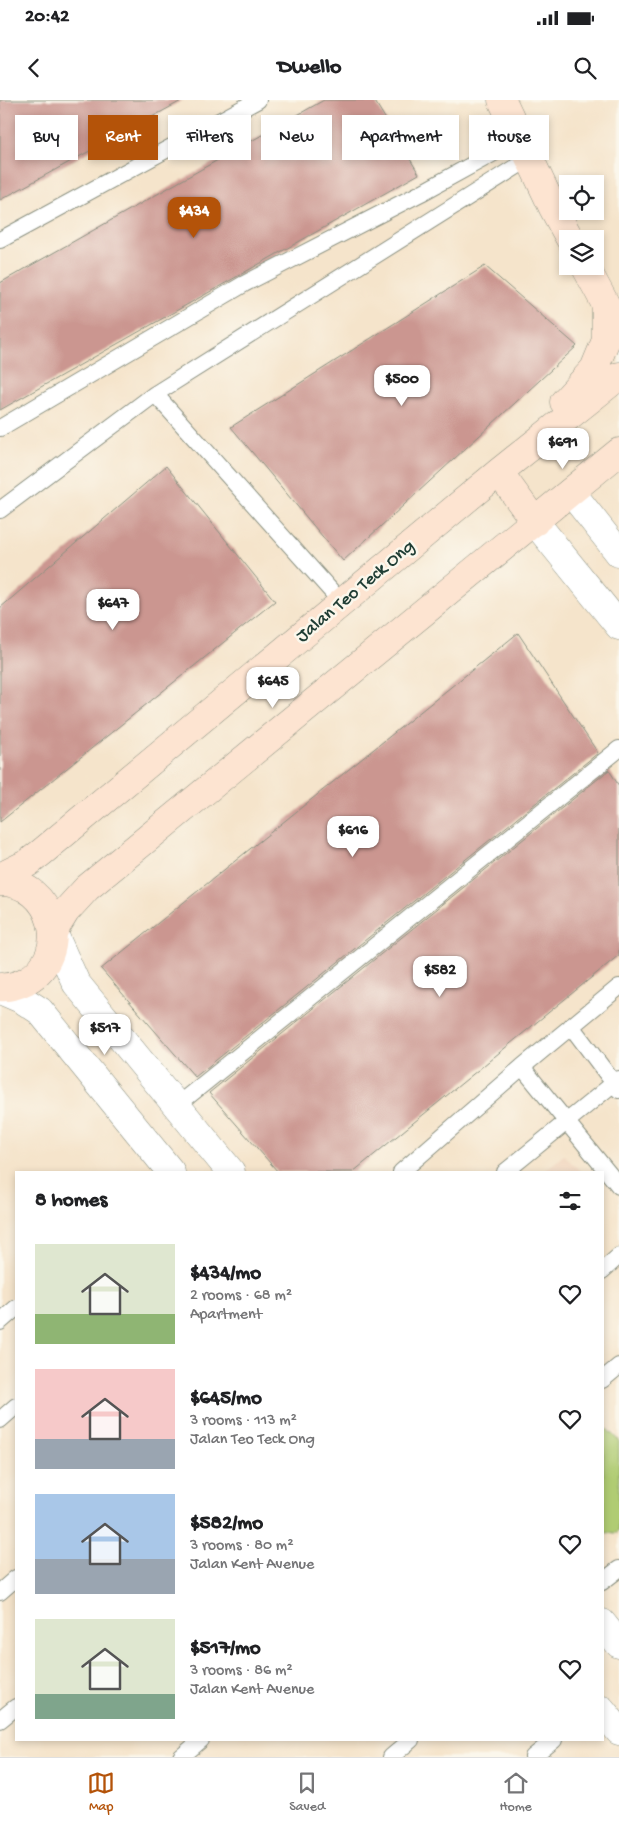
<!DOCTYPE html>
<html lang="en">
<head>
<meta charset="utf-8">
<style>
	:root { --surface:#fff; --page:#f2f2f2; --text:#202124; --muted:#757577; --line:#e0e0e0; --accent:#b45309 }
	body { margin:0; font-family:"Gochi Hand",sans-serif; background:var(--page); color:var(--text); height:100vh; display:flex; flex-direction:column; font-size:19px; white-space:nowrap }
	* { box-sizing:border-box; margin:0 }
	p { font-size:16px; color:var(--muted) }
	.icon { flex:none; width:28px; height:28px; fill:none; stroke:currentColor; stroke-width:2; stroke-linecap:round; stroke-linejoin:round }
	.map { position:relative; flex:1; overflow:hidden }
	.drawer { position:absolute; left:15px; top:1071px; width:589px; height:570px; display:flex; flex-direction:column; background:var(--surface); border-radius:0px; box-shadow:0 2px 8px #0003 }
	.drawer>* { flex:none }
	.guide { position:absolute; left:15px; top:15px; width:590px; height:45px; display:flex; gap:10px }
	.controls { position:absolute; left:559px; top:75px; display:grid; gap:10px }
	.controls a { display:grid; place-items:center; width:45px; height:45px; border-radius:0px; background:var(--surface); box-shadow:0 2px 8px #0003; font-size:25px }
	.price { position:absolute; translate:-50% -42px; padding:0 11px; border-radius:10px; background:#fff; color:#222; font-size:16px; line-height:32px; filter:drop-shadow(0 1px 2px #0008) }
	.price::after { content:''; position:absolute; left:50%; top:30px; width:15px; height:11px; margin-left:-8px; background:inherit; clip-path:polygon(0 0,100% 0,50% 100%) }
	.price.active { background:var(--accent); color:#fff }
	ul { padding:0; list-style:none }
	li { display:flex; align-items:center; gap:15px; height:125px; padding:0 20px }
	li span { display:grid; place-items:center; flex:none; width:140px; height:100px; border-radius:0px; color:#555 }
	li>.icon { margin-inline-start:auto }
	span .icon { width:60px; height:60px; fill:#fffc; stroke-width:1 }
	li b { font-size:21px }
	h2 { display:flex; justify-content:space-between; align-items:center; height:60px; padding:0 20px; font-size:21px }
	.chip { padding:0 18px; border-radius:0px; background:var(--surface); box-shadow:0 2px 8px #0003; font-size:18px; line-height:45px }
	.chip.active { background:var(--accent); color:#fff }
	.status { display:flex; justify-content:space-between; align-items:center; height:35px; padding:0 25px; background:var(--surface); direction:ltr }
	.status svg { height:14px; fill:currentColor }
	header { display:flex; justify-content:space-between; align-items:center; height:65px; padding:0 20px; background:var(--surface); font-size:22px; font-weight:700 }
	.dock { display:flex; justify-content:space-around; align-items:center; height:70px; border-top:1px solid var(--line); background:var(--surface); font-size:14px; color:var(--muted) }
	.dock a { display:grid; justify-items:center; gap:2px }
	.dock .active { color:var(--accent) }
	.map>svg:first-child { display:block }
	.built { fill:#f1d5bd }
	.green { fill:#b0cc73; stroke:#688454 }
	.building { fill:#cb9690 }
	.lines { fill:none; stroke-linecap:round; stroke-linejoin:round }
	.lane-casing { stroke:#8a9080; stroke-width:18 }
	.street-casing { stroke:#8a9080; stroke-width:29 }
	.secondary-casing { stroke:#8a9080; stroke-width:29 }
	.lane { stroke:#fff; stroke-width:16 }
	.street { stroke:#fff; stroke-width:28 }
	.secondary { stroke:#fde4d1; stroke-width:28 }
	.labels { text-anchor:middle; dominant-baseline:central; stroke-width:5; stroke-linejoin:round; paint-order:stroke }
	.street-label { font-size:19px; fill:#1f3d34; stroke:#fbf7ec }
</style>
</head>
<body>
<div class="status"><b>20:42</b><svg viewBox="0 0 49 12"><path d="M0 12V9h3v3zM5 12V6h3v6zM10 12V3h3v9zM15 12V0h3v12zM26 1h20v11H26zM47 4h2v5h-2z"/></svg></div>
<header><svg class="icon" aria-label="back" viewBox="0 0 24 24"><path d="M15 5l-7 7 7 7"/></svg>Dwello<svg class="icon" aria-label="search" viewBox="0 0 24 24"><circle cx="10" cy="10" r="6"/><path d="M15 15l6 6"/></svg></header>
<div class="map">
<svg width="619" height="1657" viewBox="0 0 619 1657">
	<rect width="100%" height="100%" fill="#fbf7ec"/>
	<filter id="ink" filterUnits="userSpaceOnUse"><feTurbulence type="fractalNoise" baseFrequency=".02" numOctaves="2"/><feDisplacementMap in="SourceGraphic" scale="10" xChannelSelector="R" yChannelSelector="G"/><feConvolveMatrix kernelMatrix="1 2 1 2 8 2 1 2 1" color-interpolation-filters="sRGB"/></filter>
	<filter id="wash" filterUnits="userSpaceOnUse"><feTurbulence type="fractalNoise" baseFrequency=".0096" numOctaves="4" result="noise"/><feDisplacementMap in="SourceGraphic" scale="20" xChannelSelector="R" yChannelSelector="G"/><feGaussianBlur stdDeviation="1.12" result="paint"/><feColorMatrix in="noise" values="0 0 0 0 0 0 0 0 0 0 0 0 0 0 0 0 0 1.4 0 .05"/><feComposite in="paint" operator="in"/></filter>
	<g filter="url(#wash)">
		<rect width="100%" height="100%" fill="#f5e4cb"/>
		<path class="built" d="M564,1055l17,17h-38z"/>
		<path class="green" d="M603,1328l4,1 12,12v89l-4,4 -12,-2z"/>
		<g id="blocks">
			<path class="building" d="M0,0h183l-183,100z
				M324,0h50l45,74 -419,236v-127z
				M485,166l92,80 -234,215 -112,-134z
				M166,366l109,135 -275,221v-214z
				M518,533l80,120 -403,324 -94,-108z
				M609,670l10,16v169l-266,217h-75l-69,-79z"/>
		</g>
	</g>
	<g filter="url(#ink)">
		<use href="#blocks" fill-opacity="0" stroke="#8a9080" stroke-width="1"/>
		<g class="lines">
			<defs>
				<path id="lane" d="M0,140l258,-140
					M155,294l187,209
					M0,328l244,-144 177,-91 100,-55
					M0,410l155,-116 375,-236
					M571,926l48,64
					M522,967l97,119
					M176,1006l443,-357
					M401,1072l121,-105 97,-80
					M505,1072l114,-93
					M602,1171l17,-15
					M0,1222l16,-14
					M602,1280l17,-14
					M0,1320l16,-14
					M602,1482l17,-13
					M0,1492l16,-14
					M0,1620l16,-13
					M181,1657l20,-17
					M391,1657l20,-17
					M533,1657l21,-17"/>
				<path id="street" d="M571,392l48,61
					M535,422l84,104
					M53,832l23,51 155,189
					M0,890l23,10 17,11 131,161
					M602,1523l17,21
					M602,1610l17,21"/>
				<path id="secondary" d="M502,0l51,108 17,31
					M585,166l21,39 12,14
					M564,302l30,-33 12,-29v-35
					M499,372l36,50
					M0,777l28,-14 14,-11 457,-380 120,-96
					M0,782c54,0 73,73 26,99 -8,4 -17,7 -26,6
					M53,832l13,-21 21,-23 532,-436"/>
			</defs>
			<use href="#lane" class="lane-casing"/>
			<use href="#street" class="street-casing"/>
			<use href="#secondary" class="secondary-casing"/>
			<use href="#lane" class="lane"/>
			<use href="#street" class="street"/>
			<use href="#secondary" class="secondary"/>
		</g>
	</g>
	<g class="labels">
		<g class="street-label">
			<text transform="translate(356 492) rotate(-40)">Jalan Teo Teck Ong</text>
		</g>
	</g>
</svg>
<div class="controls">
<a><svg class="icon" aria-label="locate" viewBox="0 0 24 24"><circle cx="12" cy="12" r="6"/><path d="M12 2v4M12 18v4M2 12h4M18 12h4"/></svg></a>
<a><svg class="icon" aria-label="layers" viewBox="0 0 24 24"><path d="M12 4l9 5-9 5-9-5zM3 14l9 5 9-5"/></svg></a>
</div>
<b class="price active" style="left:194px;top:139px">$434</b>
<b class="price" style="left:402px;top:307px">$500</b>
<b class="price" style="left:563px;top:370px">$691</b>
<b class="price" style="left:113px;top:531px">$647</b>
<b class="price" style="left:273px;top:609px">$645</b>
<b class="price" style="left:353px;top:758px">$616</b>
<b class="price" style="left:440px;top:898px">$582</b>
<b class="price" style="left:105px;top:956px">$517</b>
<div class="guide">
<a class="chip">Buy</a>
<a class="chip active">Rent</a>
<a class="chip">Filters</a>
<a class="chip">New</a>
<a class="chip">Apartment</a>
<a class="chip">House</a>
</div>
<section class="drawer">
<h2>8 homes<svg class="icon" aria-label="filters" viewBox="0 0 24 24"><path d="M4 7h16M4 17h16"/><circle cx="9" cy="7" r="2"/><circle cx="15" cy="17" r="2"/></svg></h2>
<ul>
<li><span style="background:linear-gradient(#dfe7d0 70%,#8fb573 0)"><svg class="icon" aria-label="home" viewBox="0 0 24 24"><path d="M3 11l9-7 9 7M6 9v11h12V9"/></svg></span><div><b>$434/mo</b><p>2 rooms · 68 m²</p><p>Apartment</p></div><svg class="icon" aria-label="heart" viewBox="0 0 24 24"><path d="M12 20l-8-8c-3-5 5-10 8-4 3-6 11-1 8 4z"/></svg></li>
<li><span style="background:linear-gradient(#f6c9c9 70%,#9aa5b1 0)"><svg class="icon" aria-label="home" viewBox="0 0 24 24"><path d="M3 11l9-7 9 7M6 9v11h12V9"/></svg></span><div><b>$645/mo</b><p>3 rooms · 113 m²</p><p>Jalan Teo Teck Ong</p></div><svg class="icon" aria-label="heart" viewBox="0 0 24 24"><path d="M12 20l-8-8c-3-5 5-10 8-4 3-6 11-1 8 4z"/></svg></li>
<li><span style="background:linear-gradient(#a9c7e8 65%,#9aa5b1 0)"><svg class="icon" aria-label="home" viewBox="0 0 24 24"><path d="M3 11l9-7 9 7M6 9v11h12V9"/></svg></span><div><b>$582/mo</b><p>3 rooms · 80 m²</p><p>Jalan Kent Avenue</p></div><svg class="icon" aria-label="heart" viewBox="0 0 24 24"><path d="M12 20l-8-8c-3-5 5-10 8-4 3-6 11-1 8 4z"/></svg></li>
<li><span style="background:linear-gradient(#dfe7d0 75%,#7fa58c 0)"><svg class="icon" aria-label="home" viewBox="0 0 24 24"><path d="M3 11l9-7 9 7M6 9v11h12V9"/></svg></span><div><b>$517/mo</b><p>3 rooms · 86 m²</p><p>Jalan Kent Avenue</p></div><svg class="icon" aria-label="heart" viewBox="0 0 24 24"><path d="M12 20l-8-8c-3-5 5-10 8-4 3-6 11-1 8 4z"/></svg></li>
</ul>
</section>
</div>
<nav class="dock">
<a class="active"><svg class="icon" aria-label="map" viewBox="0 0 24 24"><path d="M3 6l6-2 6 2 6-2v14l-6 2-6-2-6 2zM9 4v14M15 6v14"/></svg>Map</a>
<a><svg class="icon" aria-label="saved" viewBox="0 0 24 24"><path d="M7 4h10v16l-5-4-5 4z"/></svg>Saved</a>
<a><svg class="icon" aria-label="home" viewBox="0 0 24 24"><path d="M3 11l9-7 9 7M6 9v11h12V9"/></svg>Home</a>
</nav>
</body>
</html>
